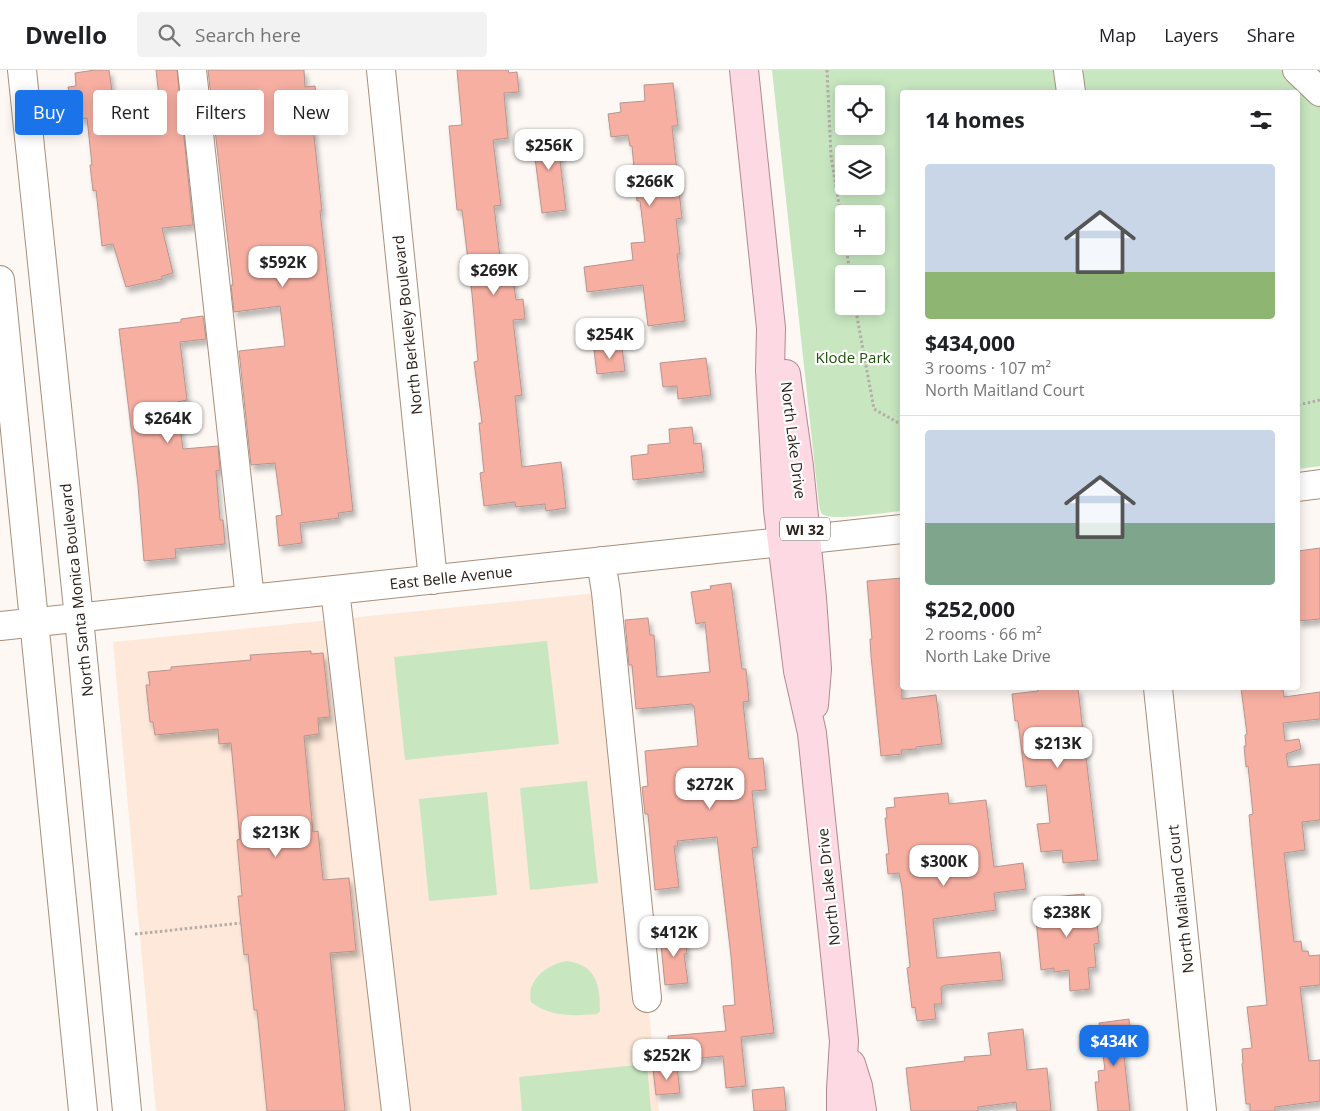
<!DOCTYPE html>
<html lang="en">
<head>
<meta charset="utf-8">
<style>
	:root { --surface:#fff; --page:#f2f2f2; --text:#202124; --muted:#757577; --line:#e0e0e0; --accent:#1a73e8 }
	body { margin:0; font-family:"Open Sans",sans-serif; background:var(--page); color:var(--text); height:100vh; display:flex; flex-direction:column; font-size:19px; white-space:nowrap }
	* { box-sizing:border-box; margin:0 }
	p { font-size:16px; color:var(--muted) }
	.icon { flex:none; width:28px; height:28px; fill:none; stroke:currentColor; stroke-width:2; stroke-linecap:round; stroke-linejoin:round }
	.map { position:relative; flex:1; overflow:hidden }
	.side { position:absolute; left:900px; top:20px; width:400px; height:600px; display:flex; flex-direction:column; background:var(--surface); border-radius:5px; box-shadow:0 2px 12px #0003 }
	.side>* { flex:none }
	.hud { position:absolute; left:15px; top:20px; width:475px; height:45px; display:flex; gap:10px }
	.tools { position:absolute; left:835px; top:15px; display:grid; gap:10px }
	.tools a { display:grid; place-items:center; width:50px; height:50px; border-radius:5px; background:var(--surface); box-shadow:0 2px 12px #0003; font-size:25px }
	.price { position:absolute; translate:-50% -42px; padding:0 11px; border-radius:10px; background:#fff; color:#222; font-size:16px; line-height:32px; filter:drop-shadow(0 1px 2px #0008) }
	.price::after { content:''; position:absolute; left:50%; top:30px; width:15px; height:11px; margin-left:-8px; background:inherit; clip-path:polygon(0 0,100% 0,50% 100%) }
	.price.selected { background:var(--accent); color:#fff }
	ul { padding:0; list-style:none }
	li { display:grid; align-content:center; gap:10px; height:265px; padding:0 25px }
	li+li { border-top:1px solid var(--line) }
	li span { display:grid; place-items:center; height:155px; border-radius:5px; color:#555 }
	li>.icon { margin-inline-start:auto }
	span .icon { width:90px; height:90px; fill:#fffc; stroke-width:1 }
	li b { font-size:21px }
	h2 { display:flex; justify-content:space-between; align-items:center; height:60px; padding:0 25px; font-size:21px }
	.tag { padding:0 18px; border-radius:5px; background:var(--surface); box-shadow:0 2px 12px #0003; font-size:18px; line-height:45px }
	.tag.selected { background:var(--accent); color:#fff }
	header { display:flex; align-items:center; gap:30px; box-sizing:border-box; height:70px; padding:0 25px; background:var(--surface); border-bottom:1px solid var(--line) }
	header strong { font-size:24px }
	nav { display:flex; gap:28px; margin-inline-start:auto; font-size:18px }
	.search { width:350px; height:45px; background:var(--page); display:flex; align-items:center; gap:12px; box-sizing:border-box; padding:0 18px; border-radius:5px; color:var(--muted); font-size:19px }
	.map>svg:first-child { display:block }
	.built { fill:#fde8d9 }
	.green { fill:#c8e7c1; fill-rule:evenodd }
	.building { fill:#f7afa2; stroke:#b6958f; filter:url(#shadow) }
	.lines { fill:none; stroke-linecap:round; stroke-linejoin:round }
	.minor-casing { stroke:#a78e7b; stroke-width:30 }
	.major-casing { stroke:#b28790; stroke-width:30 }
	.path { stroke:#b4ada8; stroke-width:3; stroke-dasharray:2.5 2.5; stroke-linecap:butt }
	.minor { stroke:#fff; stroke-width:28 }
	.major { stroke:#fdd9e3; stroke-width:28 }
	.labels { text-anchor:middle; dominant-baseline:central; stroke-width:4.5; stroke-linejoin:round; paint-order:stroke }
	.shield { fill:#fff; stroke:#6a635e; stroke-width:1 }
	.shield-label { font-size:14px; font-weight:bold; fill:#2a2019 }
	.street-label { font-size:15px; fill:#2a2019; stroke:#fff }
	.park-label { font-size:15px; fill:#1c5309; stroke:#fff }
</style>
</head>
<body>
<header>
<strong>Dwello</strong>
<div class="search"><svg class="icon" aria-label="search" viewBox="0 0 24 24"><circle cx="10" cy="10" r="6"/><path d="M15 15l6 6"/></svg>Search here</div>
<nav><a>Map</a><a>Layers</a><a>Share</a></nav>
</header>
<div class="map">
<svg width="1320" height="1041" viewBox="0 0 1320 1041">
	<defs>
		<filter id="shadow"><feDropShadow dx="3" dy="5.5" stdDeviation="2.5" flood-color="#0004"/></filter>
	</defs>
	<rect width="100%" height="100%" fill="#fdf8f4"/>
	<path class="built" d="M606,522l53,519h-503l-43,-469z"/>
	<path class="green" d="M772,0h548v396l-22,3v-377h-396v419c-14,1 -67,10 -78,4 -4,-2 -4,-6 -5,-10zM844,24h32v32h-32zM844,84h32v32h-32zM844,144h32v32h-32zM844,204h32v32h-32z
		M547,571l12,103 -154,16 -11,-103z
		M587,711l11,102 -68,7 -10,-102z
		M487,722l10,103 -68,6 -10,-102z
		M567,891c30,4 33,25 33,50l-3,3c-22,2 -48,3 -66,-12 -5,-22 16,-38 36,-41z
		M647,994l4,47h-129l-3,-34z"/>
	<path class="building" d="M95,0h14l7,48 45,-4 -5,-44h21l16,155 -31,3 11,45 -11,3v3l-36,8 -13,-43 -11,2 -6,-56 -3,1 -3,-26h2l-5,-47 -7,1 -1,-13 -8,1 -3,-20 8,-1 -1,-13z
		M208,0h96l1,17 10,-1 3,30 -6,1 10,94h-2l33,300 -15,2 1,5 -39,5 2,20 -23,3 -3,-30 6,-1 -7,-52 -24,2 -12,-114 46,-5 -5,-40 -46,6 -3,-27h2z
		M457,0h51l1,3 8,-1 2,20 -15,1 4,45 -15,2 8,65 -7,1 7,60 10,-1 5,35 7,-1 2,20 -12,1 9,75 -7,1 7,71 39,-5 5,46 -20,3 -1,-7 -29,3 -1,-5 -31,4 -4,-33 4,-1 -5,-49h3l-8,-61 4,-1 -6,-67 -10,-84h-5l-8,-84 13,-1z
		M673,13l5,43h-6l10,92 -6,1 4,35h-3l8,67 -37,5 -5,-41 -56,7 -3,-25 49,-7 -2,-17 14,-1 -5,-41h-3l-5,-55h-2l-2,-11 -17,2 -3,-23 13,-2 -1,-9 25,-2 -1,-16z
		M558,61l3,29h-1l6,50 -24,3 -10,-79z
		M203,246l3,23 -26,3 7,58 -10,2 6,47 35,-3 2,24 -4,1 4,49h3l2,24 -50,5 1,9 -32,3 -6,-76 -19,-156 62,-7v-3z
		M622,277l3,24 -28,3 -3,-24z
		M706,288l5,37 -33,4 -1,-13 -14,1 -3,-24z
		M692,357l2,17 7,-1 3,29 -71,8 -2,-24 17,-2v-9l22,-2 -1,-14z
		M1320,478v71l-22,2v-70z
		M902,508v121l34,-4 6,49 -26,3v2l-15,1 1,4 -21,2 -10,-100 -1,-17h2l-5,-58z
		M731,513l11,86h4l3,32 -6,1 6,57 14,-1 3,32 -14,1 6,56 -6,1 22,185 -33,4 5,49 -20,2 -3,-32 -53,5 -2,-25 58,-5 -3,-25 12,-1 -4,-49 -14,-119 -40,4 1,5h-4l5,41 -24,3 -7,-76h-3l-3,-27 6,-1 -3,-35 53,-5 -4,-40h-2v-2l-56,5 -4,-44h-3l-4,-45 23,-2 2,17h4l3,42 53,-5 -5,-50 -9,2 -5,-32 20,-3 -1,-3z
		M311,581v3l12,-1 7,64 -12,1 1,16 -15,2 9,96 5,-1 5,49 26,-2 7,73 -26,2 15,158h-78l-10,-101h-3l-6,-56 -4,1 -6,-59h4l-5,-56 3,-1 -9,-96 -12,1 -1,-15 -63,6 -2,-13h-3l-4,-37h4l-2,-13 23,-2v-3l80,-7 -1,-5z
		M1051,618h27l20,172 -35,3 -1,-13 -21,2 -4,-28 13,-1 -4,-38 -20,2 -8,-66h-3l-3,-27 26,-3v-2z
		M1241,618h42l1,9 36,-5v27l-37,4 2,18 14,-2 2,10 -15,5 2,13 32,-3v56l-18,2 3,28 -21,3 10,89 7,-1 1,10h6l1,5 11,-1v30l-20,2 9,74 11,-1v41l-45,6v4h-25v-7h-4l-4,-40 1,-1 -1,-14 10,-1 -5,-41 20,-2 -18,-190 4,-1 -5,-48 -2,1 -2,-21h2l-1,-11 2,-1z
		M948,723l1,11 37,-4 8,67 29,-4 3,26 -32,4 2,17 -63,9 4,39 63,-6 3,28 -57,5 -5,2 1,17h-8l2,15 -19,2 -2,-14 -3,1 -5,-40 3,-1 -8,-79 -3,-15 -11,1 -2,-20h3l-4,-36h2l-1,-10 9,-1 -1,-9z
		M1084,824l3,29 10,-1 2,21 -5,1 2,23 -8,1 2,21 -20,2 -1,-21 -15,2v-4l-13,2 -7,-71z
		M685,863l2,21h-3l4,29 -23,2 -5,-50z
		M1129,949l3,26 -9,1 7,65h-32l-3,-29h4l-1,-11 7,-1 -6,-47z
		M1023,959l4,41 20,-2 4,43h-34l-1,-9 -38,5v4h-67l-5,-43 59,-7 -1,-4 27,-2 -3,-22z
		M677,996l3,27 -24,2 -3,-26z
		M784,1017l2,24h-32l-2,-21z"/>
	<g class="lines">
		<defs>
			<path id="minor" d="M22,0l57,548 48,493
				M192,0l58,529
				M381,0l52,510
				M1068,0l3,22
				M1297,0l23,22
				M0,210l83,831
				M1298,417l22,-3
				M601,491l5,31 41,406
				M335,520l61,521
				M0,556l902,-97
				M1158,618l44,423"/>
			<path id="major" d="M744,0l27,258 -1,43 8,139 20,161 14,62 32,308 -3,48v22
				M786,304l13,92 13,132 5,71 -3,36
				M851,994l7,22 4,25"/>
		</defs>
		<use href="#minor" class="minor-casing"/>
		<use href="#major" class="major-casing"/>
		<path class="path" d="M827,0l4,86 13,79
			M846,176l4,28
			M855,236l19,103 28,16
			M1298,335l22,-5
			M135,864l106,-11"/>
		<use href="#minor" class="minor"/>
		<use href="#major" class="major"/>
	</g>
	<g class="labels">
		<rect class="shield" x="780" y="447.5" width="50" height="23" rx="4"/>
		<g class="shield-label">
			<text x="805" y="459">WI 32</text>
		</g>
		<g class="street-label">
			<text transform="translate(407 255) rotate(-96)">North Berkeley Boulevard</text>
			<text transform="translate(794 370) rotate(83)">North Lake Drive</text>
			<text transform="translate(451 507) rotate(-6)">East Belle Avenue</text>
			<text transform="translate(76 520) rotate(-96)">North Santa Monica Boulevard</text>
			<text transform="translate(828 817) rotate(-96)">North Lake Drive</text>
			<text transform="translate(1180 829) rotate(-96)">North Maitland Court</text>
		</g>
		<g class="park-label">
			<text x="853" y="287">Klode Park</text>
		</g>
	</g>
</svg>
<div class="tools">
<a><svg class="icon" aria-label="locate" viewBox="0 0 24 24"><circle cx="12" cy="12" r="6"/><path d="M12 2v4M12 18v4M2 12h4M18 12h4"/></svg></a>
<a><svg class="icon" aria-label="layers" viewBox="0 0 24 24"><path d="M12 4l9 5-9 5-9-5zM3 14l9 5 9-5"/></svg></a>
<a>+</a>
<a>−</a>
</div>
<b class="price" style="left:549px;top:101px">$256K</b>
<b class="price" style="left:650px;top:137px">$266K</b>
<b class="price" style="left:283px;top:218px">$592K</b>
<b class="price" style="left:494px;top:226px">$269K</b>
<b class="price" style="left:610px;top:290px">$254K</b>
<b class="price" style="left:168px;top:374px">$264K</b>
<b class="price" style="left:1058px;top:699px">$213K</b>
<b class="price" style="left:710px;top:740px">$272K</b>
<b class="price" style="left:276px;top:788px">$213K</b>
<b class="price" style="left:944px;top:817px">$300K</b>
<b class="price" style="left:1067px;top:868px">$238K</b>
<b class="price" style="left:674px;top:888px">$412K</b>
<b class="price selected" style="left:1114px;top:997px">$434K</b>
<b class="price" style="left:667px;top:1011px">$252K</b>
<div class="hud">
<a class="tag selected">Buy</a>
<a class="tag">Rent</a>
<a class="tag">Filters</a>
<a class="tag">New</a>
</div>
<section class="side">
<h2>14 homes<svg class="icon" aria-label="filters" viewBox="0 0 24 24"><path d="M4 7h16M4 17h16"/><circle cx="9" cy="7" r="2"/><circle cx="15" cy="17" r="2"/></svg></h2>
<ul>
<li><span style="background:linear-gradient(#c9d6e8 70%,#8fb573 0)"><svg class="icon" aria-label="home" viewBox="0 0 24 24"><path d="M3 11l9-7 9 7M6 9v11h12V9"/></svg></span><div><b>$434,000</b><p>3 rooms · 107 m²</p><p>North Maitland Court</p></div></li>
<li><span style="background:linear-gradient(#c9d6e8 60%,#7fa58c 0)"><svg class="icon" aria-label="home" viewBox="0 0 24 24"><path d="M3 11l9-7 9 7M6 9v11h12V9"/></svg></span><div><b>$252,000</b><p>2 rooms · 66 m²</p><p>North Lake Drive</p></div></li>
</ul>
</section>
</div>
</body>
</html>
